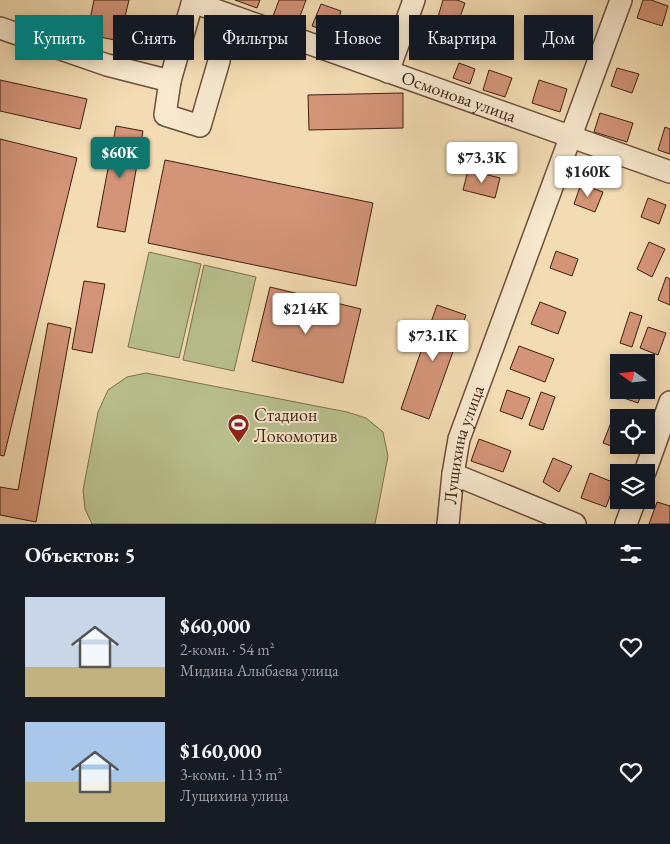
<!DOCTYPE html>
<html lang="ru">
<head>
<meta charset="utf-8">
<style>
  body { margin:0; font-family:"EB Garamond",serif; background:#242831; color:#f1f3f6; height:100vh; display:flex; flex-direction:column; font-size:19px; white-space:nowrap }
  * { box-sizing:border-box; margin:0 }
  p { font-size:16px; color:#9ea1a6 }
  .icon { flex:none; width:28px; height:28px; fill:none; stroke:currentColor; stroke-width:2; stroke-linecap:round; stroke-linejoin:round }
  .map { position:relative; height:524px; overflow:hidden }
  .drawer { display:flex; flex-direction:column; background:#171b24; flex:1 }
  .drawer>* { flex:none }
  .hud { position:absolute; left:15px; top:15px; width:640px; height:45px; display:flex; gap:10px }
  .needle { width:32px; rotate:285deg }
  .buttons { position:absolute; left:610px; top:354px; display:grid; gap:10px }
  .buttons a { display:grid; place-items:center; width:45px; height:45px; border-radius:0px; background:#171b24; box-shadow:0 2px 12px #0003; font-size:25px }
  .price { position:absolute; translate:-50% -42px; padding:0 11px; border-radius:5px; background:#fff; color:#222; font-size:16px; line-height:32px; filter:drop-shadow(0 1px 2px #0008) }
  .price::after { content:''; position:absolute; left:50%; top:30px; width:15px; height:11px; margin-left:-8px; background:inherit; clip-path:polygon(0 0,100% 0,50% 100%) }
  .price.current { background:#0f766e; color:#fff }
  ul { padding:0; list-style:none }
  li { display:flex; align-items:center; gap:15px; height:125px; padding:0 25px }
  li span { display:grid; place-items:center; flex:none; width:140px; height:100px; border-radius:0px; color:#555 }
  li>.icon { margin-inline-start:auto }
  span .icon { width:60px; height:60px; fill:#fffc; stroke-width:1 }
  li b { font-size:21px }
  h2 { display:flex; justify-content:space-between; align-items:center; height:60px; padding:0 25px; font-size:21px }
  .chip { padding:0 18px; border-radius:0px; background:#171b24; box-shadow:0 2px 12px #0003; font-size:18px; line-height:45px }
  .chip.current { background:#0f766e; color:#fff }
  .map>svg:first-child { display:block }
  .green { fill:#b9c08e; stroke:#7d6f50 }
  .building { fill:#d39478; stroke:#411e11 }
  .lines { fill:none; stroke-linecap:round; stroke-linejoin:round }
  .minor-casing { stroke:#6e4e3a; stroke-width:24 }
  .minor { stroke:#f7e8ce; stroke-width:21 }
  .labels { text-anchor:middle; stroke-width:4; stroke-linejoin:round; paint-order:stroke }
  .street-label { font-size:18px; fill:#411e11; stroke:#f7e8ce }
  .poi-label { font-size:18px; fill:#411e11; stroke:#f7e8ce; text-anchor:start }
</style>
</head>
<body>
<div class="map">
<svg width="670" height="524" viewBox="0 0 670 524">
  <rect width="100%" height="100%" fill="#f3dcb3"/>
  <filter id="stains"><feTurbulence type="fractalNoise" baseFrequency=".004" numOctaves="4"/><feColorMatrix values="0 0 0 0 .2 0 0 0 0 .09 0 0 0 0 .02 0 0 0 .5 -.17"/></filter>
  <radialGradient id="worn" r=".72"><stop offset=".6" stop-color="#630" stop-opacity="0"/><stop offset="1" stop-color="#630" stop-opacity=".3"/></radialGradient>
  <g class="green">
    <path d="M149 252 201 264 179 358 128 347Z"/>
    <path d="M204 265 256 277 234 371 183 360Z"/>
    <path d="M146 373 347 412 366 418 383 432 388 456 375 524H92L85 509 83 490 98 412 108 390 127 377Z"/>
  </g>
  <g class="building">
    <path d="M94 0H129L119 41 87 34Z"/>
    <path d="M235 0H260L257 8Z"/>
    <path d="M279 0H306L296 27 272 19Z"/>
    <path d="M443 0H457L465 3 458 23 438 17Z"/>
    <path d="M643 0H651L668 6 662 26 637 18Z"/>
    <path d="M321 4 341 11 334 34 312 26Z"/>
    <path d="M566 18 586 24 580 43 560 37Z"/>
    <path d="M361 20 381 27 374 49 353 42Z"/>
    <path d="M459 63 475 69 470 84 453 78Z"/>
    <path d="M617 68 639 74 632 93 611 86Z"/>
    <path d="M489 70 512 78 505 97 483 90Z"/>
    <path d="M0 80 87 99 80 129 0 111Z"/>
    <path d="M539 80 567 89 560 112 532 103Z"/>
    <path d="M403 93V128L309 130 308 95Z"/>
    <path d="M600 113 633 123 627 142 594 132Z"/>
    <path d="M116 126 143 131 125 232 97 227Z"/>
    <path d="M665 127 670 129V154L658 150Z"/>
    <path d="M0 139 77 158 4 456 0 455Z"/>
    <path d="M165 160 373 203 356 286 148 243Z"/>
    <path d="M468 170 500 178 495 198 463 190Z"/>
    <path d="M581 184 603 192 595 212 574 204Z"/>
    <path d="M648 198 666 205 659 224 641 217Z"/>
    <path d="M649 242 665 249 652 277 637 269Z"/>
    <path d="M556 251 578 259 572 276 550 268Z"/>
    <path d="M666 277 670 279V305L658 300Z"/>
    <path d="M84 281 105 284 92 353 72 349Z"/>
    <path d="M270 287 361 309 343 383 252 361Z"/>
    <path d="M540 302 566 312 558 334 531 324Z"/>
    <path d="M437 305 466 315 429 419 401 409Z"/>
    <path d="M630 312 642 316 632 347 620 343Z"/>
    <path d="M48 323 71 328 36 522 0 515V487L18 490Z"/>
    <path d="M648 327 666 333 658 355 640 348Z"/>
    <path d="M519 346 554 359 545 382 510 369Z"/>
    <path d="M507 390 530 398 522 419 500 411Z"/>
    <path d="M620 390H643L638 403 618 396Z"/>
    <path d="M541 392 555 397 543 430 529 425Z"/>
    <path d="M612 420 619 422V445H627L625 451 603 443Z"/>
    <path d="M479 439 511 451 503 472 471 461Z"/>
    <path d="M553 458 572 466 559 492 543 482Z"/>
    <path d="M590 473 615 483 606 507 581 498Z"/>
    <path d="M657 502 670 506V524H649Z"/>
  </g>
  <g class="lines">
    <defs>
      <g id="minor">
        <path d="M193 0 170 81 165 115 200 126 219 61"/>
        <path id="s1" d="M193 2 670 172"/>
        <path d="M0 28 107 65 170 81"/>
        <path d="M388 72 414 0"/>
        <path d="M645 472 670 402"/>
        <path d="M453 474 575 524"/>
        <path id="s2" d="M448 524 453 474 459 439 621 0"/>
        <path d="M626 524 635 500"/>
      </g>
    </defs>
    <use href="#minor" class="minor-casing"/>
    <use href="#minor" class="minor"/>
  </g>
  <defs>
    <symbol id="stadium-pin" viewBox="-11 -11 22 30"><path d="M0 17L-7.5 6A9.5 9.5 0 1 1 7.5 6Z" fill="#8f2418" stroke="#f7e8ce"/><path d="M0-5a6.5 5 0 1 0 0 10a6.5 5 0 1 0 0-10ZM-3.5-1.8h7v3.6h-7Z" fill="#fff"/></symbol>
  </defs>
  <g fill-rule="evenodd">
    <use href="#stadium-pin" x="226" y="412" width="25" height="34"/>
  </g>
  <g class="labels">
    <g class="street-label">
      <text dy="6" stroke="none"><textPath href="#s1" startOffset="282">Осмонова улица</textPath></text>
      <text dy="6" stroke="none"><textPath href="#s2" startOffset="81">Лущихина улица</textPath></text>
    </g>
    <g class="poi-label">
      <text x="254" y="421">Стадион<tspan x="254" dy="21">Локомотив</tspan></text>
    </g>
  </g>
  <rect width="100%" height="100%" filter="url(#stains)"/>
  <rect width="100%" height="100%" fill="url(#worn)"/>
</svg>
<div class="buttons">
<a><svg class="needle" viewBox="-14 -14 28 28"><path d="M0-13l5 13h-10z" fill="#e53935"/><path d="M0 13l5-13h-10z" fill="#9ea1a6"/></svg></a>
<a><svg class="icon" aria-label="locate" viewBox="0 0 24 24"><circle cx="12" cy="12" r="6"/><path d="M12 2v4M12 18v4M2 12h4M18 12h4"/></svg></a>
<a><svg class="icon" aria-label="layers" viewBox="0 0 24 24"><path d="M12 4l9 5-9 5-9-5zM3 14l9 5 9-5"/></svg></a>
</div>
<b class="price current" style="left:120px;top:179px">$60K</b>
<b class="price" style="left:482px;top:184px">$73.3K</b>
<b class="price" style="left:588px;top:198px">$160K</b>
<b class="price" style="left:306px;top:335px">$214K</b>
<b class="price" style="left:433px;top:362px">$73.1K</b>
<div class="hud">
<a class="chip current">Купить</a>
<a class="chip">Снять</a>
<a class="chip">Фильтры</a>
<a class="chip">Новое</a>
<a class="chip">Квартира</a>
<a class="chip">Дом</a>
</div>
</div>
<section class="drawer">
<h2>Объектов: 5<svg class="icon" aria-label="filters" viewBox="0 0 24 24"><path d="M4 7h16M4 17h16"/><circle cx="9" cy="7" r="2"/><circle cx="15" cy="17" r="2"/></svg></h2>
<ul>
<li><span style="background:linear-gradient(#c9d6e8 70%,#c2b280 0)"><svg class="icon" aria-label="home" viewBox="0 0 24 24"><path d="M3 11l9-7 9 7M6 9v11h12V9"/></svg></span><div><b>$60,000</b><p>2-комн. · 54 m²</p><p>Мидина Алыбаева улица</p></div><svg class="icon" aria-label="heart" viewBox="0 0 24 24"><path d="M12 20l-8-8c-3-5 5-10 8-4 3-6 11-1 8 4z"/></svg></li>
<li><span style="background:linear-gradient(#a9c7e8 60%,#c2b280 0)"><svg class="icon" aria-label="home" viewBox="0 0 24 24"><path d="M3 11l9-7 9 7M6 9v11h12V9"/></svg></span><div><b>$160,000</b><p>3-комн. · 113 m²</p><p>Лущихина улица</p></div><svg class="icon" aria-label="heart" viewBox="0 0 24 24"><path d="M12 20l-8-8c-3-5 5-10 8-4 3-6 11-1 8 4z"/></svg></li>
</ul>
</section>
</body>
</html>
